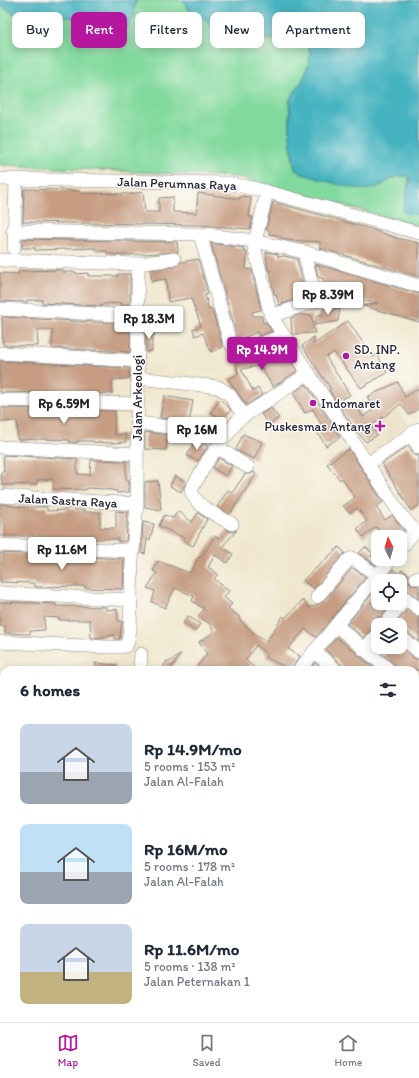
<!DOCTYPE html>
<html lang="en">
<head>
<meta charset="utf-8">
<style>
  body { margin:0; font-family:Itim,sans-serif; background:#f6f6f7; color:#1f2937; height:100vh; display:flex; flex-direction:column; font-size:15px; white-space:nowrap }
  * { box-sizing:border-box; margin:0 }
  p { font-size:13px; color:#747a83 }
  .icon { flex:none; width:22px; height:22px; fill:none; stroke:currentColor; stroke-width:2; stroke-linecap:round; stroke-linejoin:round }
  .map { position:relative; flex:1; overflow:hidden }
  .sheet { position:absolute; left:0px; top:666px; width:419px; height:356px; display:flex; flex-direction:column; background:#fff; border-radius:12px 12px 0 0; box-shadow:0 2px 10px #0003 }
  .sheet>* { flex:none }
  .banner { position:absolute; left:12px; top:12px; width:395px; height:36px; display:flex; gap:8px }
  .needle { width:26px; rotate:355deg }
  .tools { position:absolute; left:371px; top:530px; display:grid; gap:8px }
  .tools a { display:grid; place-items:center; width:36px; height:36px; border-radius:8px; background:#fff; box-shadow:0 2px 10px #0003; font-size:20px }
  .price { position:absolute; translate:-50% -34px; padding:0 9px; border-radius:4px; background:#fff; color:#222; font-size:13px; line-height:26px; filter:drop-shadow(0 1px 2px #0008) }
  .price::after { content:''; position:absolute; left:50%; top:24px; width:12px; height:9px; margin-left:-6px; background:inherit; clip-path:polygon(0 0,100% 0,50% 100%) }
  .price.on { background:#b5179e; color:#fff }
  ul { padding:0; list-style:none }
  li { display:flex; align-items:center; gap:12px; height:100px; padding:0 20px }
  li span { display:grid; place-items:center; flex:none; width:112px; height:80px; border-radius:8px; color:#555 }
  li>.icon { margin-inline-start:auto }
  span .icon { width:48px; height:48px; fill:#fffc; stroke-width:1 }
  li b { font-size:17px }
  h2 { display:flex; justify-content:space-between; align-items:center; height:48px; padding:0 20px; font-size:17px }
  .tag { padding:0 14px; border-radius:8px; background:#fff; box-shadow:0 2px 10px #0003; font-size:14px; line-height:36px }
  .tag.on { background:#b5179e; color:#fff }
  .tabs { display:flex; justify-content:space-around; align-items:center; height:56px; border-top:1px solid #e0e1e3; background:#fff; font-size:11px; color:#747a83 }
  .tabs a { display:grid; justify-items:center; gap:2px }
  .tabs .on { color:#b5179e }
  .map>svg:first-child { display:block }
  .built { fill:#e8daba }
  .green { fill:#82d99d; stroke:#527e6c }
  .water { fill:#45b3c0; stroke:#346a7e }
  .building { fill:#c69d82 }
  .lines { fill:none; stroke-linecap:round; stroke-linejoin:round }
  .minor-casing { stroke:#898484; stroke-width:14 }
  .minor { stroke:#fff; stroke-width:13 }
  .poi-dot { fill:#b5179e; stroke:#fdfcf7; stroke-width:1.5 }
  .labels { text-anchor:middle; stroke-width:3; stroke-linejoin:round; paint-order:stroke }
  .street-label { font-size:13px; fill:#22223b; stroke:#fdfcf7 }
  .poi-label { font-size:13px; fill:#22223b; stroke:#fdfcf7; text-anchor:start }
</style>
</head>
<body>
<div class="map">
<svg width="419" height="1022" viewBox="0 0 419 1022">
  <rect width="100%" height="100%" fill="#fdfcf7"/>
  <filter id="ink" filterUnits="userSpaceOnUse"><feTurbulence type="fractalNoise" baseFrequency=".025" numOctaves="2"/><feDisplacementMap in="SourceGraphic" scale="8" xChannelSelector="R" yChannelSelector="G"/><feConvolveMatrix kernelMatrix="1 2 1 2 8 2 1 2 1" color-interpolation-filters="sRGB"/></filter>
  <filter id="wash" filterUnits="userSpaceOnUse"><feTurbulence type="fractalNoise" baseFrequency=".012" numOctaves="4" result="noise"/><feDisplacementMap in="SourceGraphic" scale="16" xChannelSelector="R" yChannelSelector="G"/><feGaussianBlur stdDeviation="0.9" result="paint"/><feColorMatrix in="noise" values="0 0 0 0 0 0 0 0 0 0 0 0 0 0 0 0 0 1.4 0 .05"/><feComposite in="paint" operator="in"/></filter>
  <g filter="url(#wash)">
    <rect width="100%" height="100%" fill="#f0e7ce"/>
    <path class="built" d="M387 398 414 430 372 458 348 423 361 413 363 415Z"/>
    <g class="green">
      <path d="M137 0H183L189 11 193 14 202 16 213 27 246 38 262 40H298C321 48 306 75 297 89 295 92 291 96 290 99 288 104 290 112 290 117 290 135 290 152 295 169L379 187C389 181 397 173 409 177L404 212 419 215V226L237 177 0 165V5L13 13 46 21 70 17 88 23 134 16 135 3Z"/>
      <rect x="0" y="832" width="4" height="137"/>
    </g>
    <g class="water">
      <path d="M0 0H137L135 3 134 16 129 26 122 31 114 32 70 17 46 21 36 19 13 13 0 5Z"/>
      <path d="M183 0H419V215L404 212 403 209 410 180 409 177C394 171 384 188 369 189 356 191 317 178 302 174L295 169 290 139V99L305 76 311 53 308 45C292 33 265 42 246 38 236 36 223 33 214 27 206 22 204 16 193 15Z"/>
    </g>
    <g id="blocks">
      <g class="building">
        <path d="M24 189 65 190 80 191V193L129 194 143 192 145 212H159V198L173 197V212L196 213 198 193 240 199V196L251 197 249 217H253L250 229 198 225 23 222Z"/>
        <path d="M273 202 371 229 396 238 419 243V277L320 248V242L286 240 277 235 269 234V230H266Z"/>
        <path d="M22 239 177 242 178 252 124 255 107 254V251H96V248L35 250V248H22Z"/>
        <path d="M211 243 244 248V252H247L246 269 252 270 261 310 252 312 253 316H262L263 323 266 322 272 331 259 336 257 332 238 340Z"/>
        <path d="M266 252 278 254V257L284 256 297 259 306 296 279 305 276 294H274L270 270H268L267 263Z"/>
        <path d="M198 259 208 294 205 295 209 310 212 309 223 347 211 352 203 333 195 336 193 329 201 326 191 298 168 302 166 279 152 281 150 270 175 267 181 262Z"/>
        <path d="M315 264 419 294V322L363 306 378 303 322 294 324 279 318 277Z"/>
        <path d="M63 270V272H76V274L88 273V276H118V274H130V304L121 305V303L104 304 101 306 42 303V300H27V302L0 301V273L19 274V271Z"/>
        <path d="M340 308 338 321 315 325 317 315H323V309Z"/>
        <path d="M299 315H311L315 333 292 334 291 318Z"/>
        <path d="M2 317 130 324V352L52 348 53 330H37L38 346 3 345Z"/>
        <path d="M348 321 373 357 377 354 387 373 361 388 334 352 326 357 350 395 342 399 346 407 355 403 363 417 375 408 367 397 398 382 405 397 419 388V408L409 415 401 404 371 426 377 435 366 442 354 428 329 390 331 389 302 346 314 337V344Z"/>
        <path d="M146 329H154V336H152V351L146 352Z"/>
        <path d="M281 346 297 371 273 387 260 366 241 369 253 391 258 388 262 395 246 405 228 379 238 374 236 356 260 352 261 355Z"/>
        <path d="M0 361 129 368V379L112 380V394L0 392Z"/>
        <path d="M306 384 340 437 326 446 315 429 321 424 313 409 305 413 293 393Z"/>
        <path d="M164 396 193 401 189 422 160 418Z"/>
        <path d="M220 399 231 410 218 423 223 426 219 431 206 425 216 415 211 413Z"/>
        <path d="M1 408 115 411 114 435 126 434V442L111 443 93 442V441H77V443L69 442V440L42 439 18 440 17 421 1 422Z"/>
        <path d="M271 408 279 418 269 425 261 414Z"/>
        <path d="M145 432 168 435 166 450 145 449Z"/>
        <path d="M243 434 262 442 254 459 236 450Z"/>
        <path d="M195 440 208 446 198 461 187 456Z"/>
        <path d="M408 446 415 455 419 456V506L411 510 382 464Z"/>
        <path d="M349 449 383 502 376 507 385 520 392 515 404 531 400 537H382L376 527 363 537 357 529 367 521 357 508 350 513 343 506 355 498 342 478 340 480 327 464Z"/>
        <path d="M3 455 77 459V474L90 475 91 460 126 461V480H129V492L117 493V491L104 489 86 488V490L53 489V479L37 480V484L2 485 1 472H4Z"/>
        <path d="M219 458 232 466 226 476 213 468Z"/>
        <path d="M254 472 256 474 230 514 217 507 228 490 232 493 245 474H251Z"/>
        <path d="M175 476 186 482 181 492 170 486Z"/>
        <path d="M158 481 161 510 145 507V482Z"/>
        <path d="M0 504 21 507H47V511L66 510V508H74V510H85V512H100V528H116V511L128 512 126 541 118 542V539H64L35 538V536H0Z"/>
        <path d="M178 511 192 522 198 513 207 519 193 546 183 540 184 538 159 526 164 515 173 518Z"/>
        <path d="M143 522 154 524 150 540 147 539 145 554 141 553Z"/>
        <path d="M227 530 232 532 237 530 222 547 233 554 227 563 215 555 208 567 218 574 214 579 229 591 224 597 232 604 228 608 241 618 239 619 251 631 263 640 267 641 283 616 285 618 303 600 309 608 323 602 352 568 366 577 316 637 305 629 288 649 300 656 291 670 265 657 267 654 256 645 246 660 257 670H194L207 654 199 642 214 632 210 624 198 616 204 609 192 601 194 596 175 588 165 608 152 602 155 591 147 588 157 573 153 571 158 561 190 573 199 557 201 558 215 536 220 539Z"/>
        <path d="M339 547 345 553 314 589 303 580Z"/>
        <path d="M365 547 374 554 371 556 378 562 376 565 359 553Z"/>
        <path d="M0 553 124 559 123 589 85 588V586L35 587V583L0 582Z"/>
        <path d="M393 569 399 574 402 570 409 575V582L412 585 419 586V599L405 588 400 586V581H393L389 574Z"/>
        <path d="M378 587V595L371 603H386L390 606 380 618 378 616 377 625 372 628 364 638 347 624Z"/>
        <path d="M0 602 56 604V606L106 607V610L117 609 118 621H122L120 639H115V635L100 637V638H91L90 620H59V618L44 617 45 630 30 631V634H20L5 633V626H0Z"/>
        <path d="M407 610 419 617V642L405 630 400 628V625H395Z"/>
        <path d="M188 616 200 624 195 631 183 623Z"/>
        <path d="M337 637 359 656 377 670H344L341 664 326 650Z"/>
        <path d="M378 646V647L400 646 414 658 419 660V670H398L394 664 376 648Z"/>
        <path d="M181 654 170 670H161L167 661 169 662Z"/>
        <path d="M95 663 116 665V670H97Z"/>
        <path d="M315 663 321 667 318 670H309Z"/>
      </g>
    </g>
  </g>
  <g filter="url(#ink)">
    <use href="#blocks" fill-opacity="0" stroke="#898484" stroke-width="1"/>
    <g class="lines">
      <defs>
        <g id="minor">
          <path d="M0 179 226 183 257 189 419 233"/>
          <path d="M267 192 254 246 271 316 401 515 415 531H419"/>
          <path d="M13 231 200 234 254 241 304 252 419 286"/>
          <path d="M200 234 229 340C231 343 231 346 235 348 244 351 273 339 283 336"/>
          <path d="M14 248 16 180"/>
          <path d="M0 260 138 264 137 504 132 560 130 630 127 645 122 647H107L0 642"/>
          <path d="M138 264 174 259"/>
          <path d="M0 309 137 316"/>
          <path d="M271 316 316 301 304 252"/>
          <path d="M0 353 138 361"/>
          <path d="M138 378 218 387 229 394 244 416"/>
          <path d="M0 400 137 404"/>
          <path d="M138 423 185 429"/>
          <path d="M411 434 419 448"/>
          <path d="M0 447 137 454"/>
          <path d="M217 447 248 467"/>
          <path d="M369 464 376 458 419 429"/>
          <path d="M0 496 137 504"/>
          <path d="M232 524C217 515 195 507 191 490L208 460 238 420 309 373"/>
          <path d="M0 545 133 551"/>
          <path d="M400 549 415 531"/>
          <path d="M416 578H419"/>
          <path d="M0 593 131 600"/>
          <path d="M400 594 419 609"/>
          <path d="M317 597 348 560 352 558 385 581"/>
          <path d="M336 625 389 670"/>
          <path d="M385 625 406 598"/>
          <path d="M400 636 419 652"/>
          <path d="M364 650 378 633"/>
          <path d="M314 651 336 670"/>
          <path d="M140 670 141 654"/>
          <path d="M299 670 391 559"/>
          <path d="M0 688H4"/>
          <path d="M415 688 419 683"/>
          <path d="M0 733H4"/>
          <path d="M415 743 419 738"/>
          <path d="M0 780H4"/>
          <path d="M415 780 419 784"/>
          <path d="M415 823 419 826"/>
          <path d="M0 827H4"/>
          <path d="M0 975H4"/>
          <path d="M415 997 419 986"/>
          <path d="M372 1018 380 1022"/>
          <path d="M65 1022 106 1021"/>
          <path d="M168 1022 169 1018"/>
          <path d="M335 1022 336 1018"/>
          <path d="M406 1022 408 1018"/>
        </g>
      </defs>
      <use href="#minor" class="minor-casing"/>
      <use href="#minor" class="minor"/>
    </g>
  </g>
  <g class="poi-dot">
    <circle cx="346" cy="356" r="4"/>
    <circle cx="313" cy="403" r="4"/>
    <path d="M378 420h4v4h4v4h-4v4h-4v-4h-4v-4h4z"/>
  </g>
  <g class="labels">
    <g class="street-label">
      <text transform="translate(177 183) rotate(2)" y="5">Jalan Perumnas Raya</text>
      <text transform="translate(137 398) rotate(-90)" y="5">Jalan Arkeologi</text>
      <text transform="translate(68 500) rotate(3)" y="5">Jalan Sastra Raya</text>
    </g>
    <g class="poi-label">
      <text x="354" y="354">SD. INP.<tspan x="354" dy="15">Antang</tspan></text>
      <text x="321" y="408">Indomaret</text>
      <text x="371" y="431" text-anchor="end">Puskesmas Antang</text>
    </g>
  </g>
</svg>
<div class="tools">
<a><svg class="needle" viewBox="-14 -14 28 28"><path d="M0-13l5 13h-10z" fill="#e53935"/><path d="M0 13l5-13h-10z" fill="#747a83"/></svg></a>
<a><svg class="icon" aria-label="locate" viewBox="0 0 24 24"><circle cx="12" cy="12" r="6"/><path d="M12 2v4M12 18v4M2 12h4M18 12h4"/></svg></a>
<a><svg class="icon" aria-label="layers" viewBox="0 0 24 24"><path d="M12 4l9 5-9 5-9-5zM3 14l9 5 9-5"/></svg></a>
</div>
<b class="price" style="left:328px;top:316px">Rp 8.39M</b>
<b class="price" style="left:149px;top:340px">Rp 18.3M</b>
<b class="price on" style="left:262px;top:371px">Rp 14.9M</b>
<b class="price" style="left:64px;top:425px">Rp 6.59M</b>
<b class="price" style="left:197px;top:451px">Rp 16M</b>
<b class="price" style="left:62px;top:571px">Rp 11.6M</b>
<div class="banner">
<a class="tag">Buy</a>
<a class="tag on">Rent</a>
<a class="tag">Filters</a>
<a class="tag">New</a>
<a class="tag">Apartment</a>
</div>
<section class="sheet">
<h2>6 homes<svg class="icon" aria-label="filters" viewBox="0 0 24 24"><path d="M4 7h16M4 17h16"/><circle cx="9" cy="7" r="2"/><circle cx="15" cy="17" r="2"/></svg></h2>
<ul>
<li><span style="background:linear-gradient(#c9d6e8 60%,#9aa5b1 0)"><svg class="icon" aria-label="home" viewBox="0 0 24 24"><path d="M3 11l9-7 9 7M6 9v11h12V9"/></svg></span><div><b>Rp 14.9M/mo</b><p>5 rooms · 153 m²</p><p>Jalan Al-Falah</p></div></li>
<li><span style="background:linear-gradient(#bfe0f5 60%,#9aa5b1 0)"><svg class="icon" aria-label="home" viewBox="0 0 24 24"><path d="M3 11l9-7 9 7M6 9v11h12V9"/></svg></span><div><b>Rp 16M/mo</b><p>5 rooms · 178 m²</p><p>Jalan Al-Falah</p></div></li>
<li><span style="background:linear-gradient(#c9d6e8 60%,#c2b280 0)"><svg class="icon" aria-label="home" viewBox="0 0 24 24"><path d="M3 11l9-7 9 7M6 9v11h12V9"/></svg></span><div><b>Rp 11.6M/mo</b><p>5 rooms · 138 m²</p><p>Jalan Peternakan 1</p></div></li>
</ul>
</section>
</div>
<nav class="tabs">
<a class="on"><svg class="icon" aria-label="map" viewBox="0 0 24 24"><path d="M3 6l6-2 6 2 6-2v14l-6 2-6-2-6 2zM9 4v14M15 6v14"/></svg>Map</a>
<a><svg class="icon" aria-label="saved" viewBox="0 0 24 24"><path d="M7 4h10v16l-5-4-5 4z"/></svg>Saved</a>
<a><svg class="icon" aria-label="home" viewBox="0 0 24 24"><path d="M3 11l9-7 9 7M6 9v11h12V9"/></svg>Home</a>
</nav>
</body>
</html>
